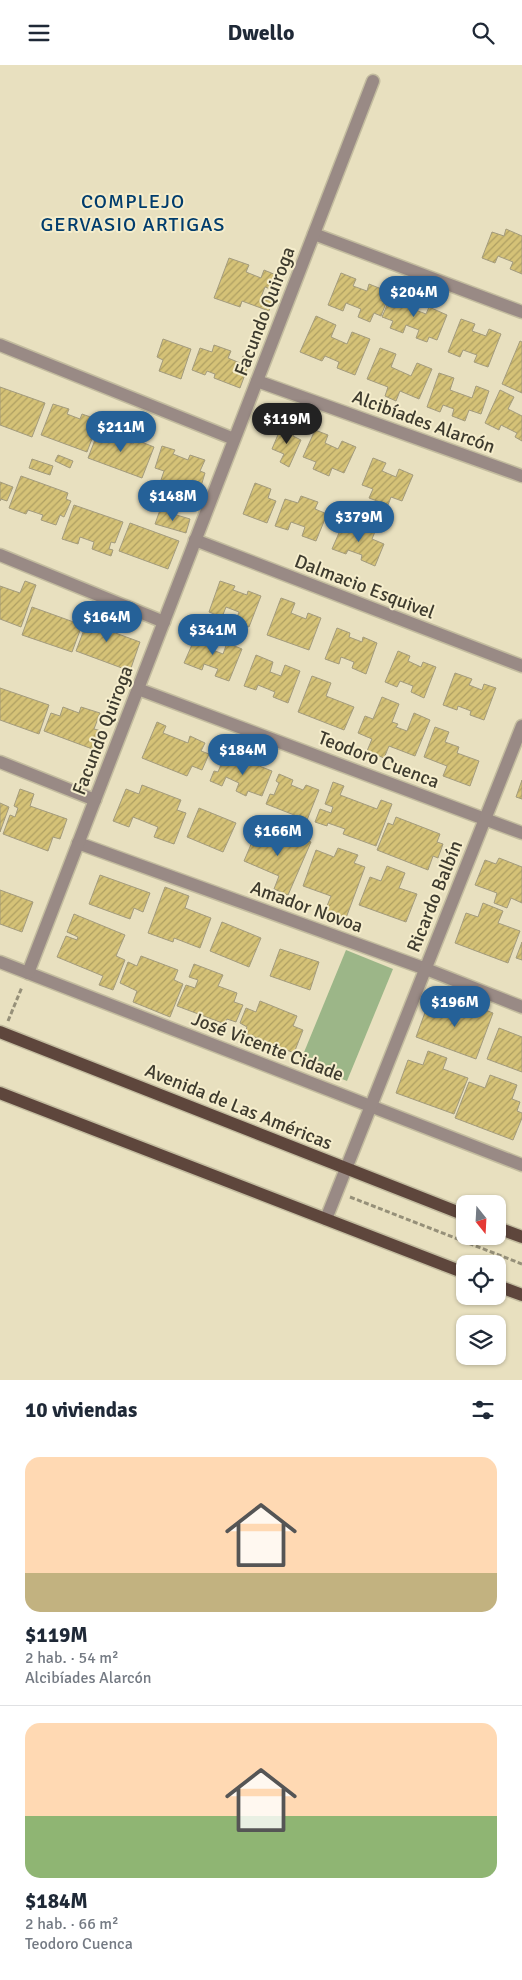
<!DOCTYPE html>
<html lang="es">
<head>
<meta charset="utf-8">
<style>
  body { margin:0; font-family:Signika,sans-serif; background:#f2f2f3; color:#1f2937; height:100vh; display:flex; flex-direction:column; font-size:19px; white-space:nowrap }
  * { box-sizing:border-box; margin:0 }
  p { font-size:16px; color:#747a83 }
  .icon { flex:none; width:28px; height:28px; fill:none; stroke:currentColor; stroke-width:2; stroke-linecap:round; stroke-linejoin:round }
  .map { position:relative; height:1315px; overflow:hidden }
  .side { display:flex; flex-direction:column; background:#fff; flex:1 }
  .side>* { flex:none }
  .needle { width:32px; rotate:162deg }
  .tools { position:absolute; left:456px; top:1130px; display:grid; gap:10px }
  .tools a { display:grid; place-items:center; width:50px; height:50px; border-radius:10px; background:#fff; box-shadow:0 1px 4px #0004; font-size:25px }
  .price { position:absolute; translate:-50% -42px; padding:0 11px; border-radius:18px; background:#256198; color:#fff; font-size:16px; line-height:32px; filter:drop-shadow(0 1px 2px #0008) }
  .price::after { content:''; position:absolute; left:50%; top:30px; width:15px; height:11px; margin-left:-8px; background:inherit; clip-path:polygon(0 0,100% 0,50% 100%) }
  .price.active { background:#222; color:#fff }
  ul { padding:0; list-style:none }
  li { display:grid; align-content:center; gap:10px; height:265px; padding:0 25px }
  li+li { border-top:1px solid #e0e1e3 }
  li span { display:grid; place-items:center; height:155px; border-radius:15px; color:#555 }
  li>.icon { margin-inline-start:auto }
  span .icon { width:90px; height:90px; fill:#fffc; stroke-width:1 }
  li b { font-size:21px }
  h2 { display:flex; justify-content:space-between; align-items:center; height:60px; padding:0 25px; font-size:21px }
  header { display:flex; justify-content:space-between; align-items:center; height:65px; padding:0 25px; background:#fff; font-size:22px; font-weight:700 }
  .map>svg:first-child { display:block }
  .park { fill:#9cb688 }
  .building { fill:url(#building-hatch); stroke:#a39b7d }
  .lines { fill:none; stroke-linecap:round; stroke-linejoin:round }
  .minor-casing { stroke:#c3bc9f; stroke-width:15 }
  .major-casing { stroke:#c3bc9f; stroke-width:15 }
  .path { stroke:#969079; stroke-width:3; stroke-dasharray:5 2.5; stroke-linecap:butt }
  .minor { stroke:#998a85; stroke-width:12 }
  .major { stroke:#5e463c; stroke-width:12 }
  .labels { text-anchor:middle; stroke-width:4; stroke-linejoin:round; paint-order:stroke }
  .street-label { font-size:19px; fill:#3e3b2e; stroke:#f5edcc }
  .neighbourhood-label { font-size:20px; letter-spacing:1px; fill:#003c6c; stroke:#f5edcc }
</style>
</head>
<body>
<header><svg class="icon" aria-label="menu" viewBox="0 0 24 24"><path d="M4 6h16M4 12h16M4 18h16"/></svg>Dwello<svg class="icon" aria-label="search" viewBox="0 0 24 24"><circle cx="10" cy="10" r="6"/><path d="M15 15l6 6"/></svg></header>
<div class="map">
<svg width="522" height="1315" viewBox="0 0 522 1315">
  <defs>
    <pattern id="building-hatch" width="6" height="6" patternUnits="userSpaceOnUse" patternTransform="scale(1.25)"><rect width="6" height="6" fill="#d5c277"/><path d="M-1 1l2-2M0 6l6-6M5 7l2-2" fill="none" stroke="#ae9f62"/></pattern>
  </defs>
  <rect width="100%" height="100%" fill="#e8e0bf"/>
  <path class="park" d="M346 885 393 904 347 1016 300 997Z"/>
  <g class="building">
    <path d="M506 164 522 171V209L510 204 513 197 498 191 495 198 482 193 492 167 504 171Z"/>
    <path d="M229 193 249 200 246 207 261 213 264 205 281 212 276 226 265 222 261 232 272 236 269 246 242 236 240 242 214 233Z"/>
    <path d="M341 208 356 214 353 221 367 226 369 219 384 225 380 235 386 238 381 251 374 248 370 257 358 252 361 244 346 238 343 246 328 240Z"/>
    <path d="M392 228 415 237 413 244 426 249 429 242 447 250 437 275 429 272 427 277 416 273 419 265 406 260 403 268 390 263 393 256 382 252Z"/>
    <path d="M316 251 336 260 331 272 347 279 352 267 370 274 355 310 337 303 339 297 325 291 322 296 300 287Z"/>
    <path d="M461 254 475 259 472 266 486 271 489 264 501 269 488 302 474 297 477 290 463 285 460 292 448 287Z"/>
    <path d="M163 274 191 284 181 314 159 306 163 295 157 292Z"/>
    <path d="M520 276 522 277V328L502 319Z"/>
    <path d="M214 280 231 286 228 293 240 298 243 291 251 293 240 323 214 313 215 309 207 306 205 310 192 305 200 283 212 287Z"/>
    <path d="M380 283 396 289 391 302 411 311 417 298 432 304 419 334 400 326 396 336 385 331 388 322 367 314Z"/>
    <path d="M439 308 454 313 450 325 472 333 476 321 489 326 481 349 469 345 465 356 452 351 454 344 443 340 440 347 427 342Z"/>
    <path d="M0 322 45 338 32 372 0 360Z"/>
    <path d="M500 325 514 332 508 344 522 351V376L515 372 517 368 501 360 499 365 485 358Z"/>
    <path d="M53 339 69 344 67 349 80 354 82 349 99 355 87 387 41 370Z"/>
    <path d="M282 360 296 366 293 371 301 375 289 402 280 397 284 389 272 384Z"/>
    <path d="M100 362 119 368 117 373 133 379 134 374 154 382 142 413 88 393Z"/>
    <path d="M315 365 328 370 325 378 338 384 342 376 356 382 344 408 332 403 329 411 313 404 316 397 303 392Z"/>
    <path d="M162 381 175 385 173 389 188 395 190 390 205 395 200 406 205 408 198 431 188 427 189 423 179 420 178 424 160 418 164 406 155 403Z"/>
    <path d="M58 390 73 396 70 403 55 396Z"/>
    <path d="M373 393 386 398 382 406 396 412 399 404 413 410 402 436 391 432 388 440 369 433 373 424 362 420Z"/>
    <path d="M32 394 53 401 50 410 29 403Z"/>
    <path d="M21 411 68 428 66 434 71 436 64 452 60 450 56 460 41 455 43 450 28 445 26 449 9 443Z"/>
    <path d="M0 417 13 422 7 436 1 434 0 436Z"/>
    <path d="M255 418 271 424 268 433 276 436 267 458 243 449Z"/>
    <path d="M301 431 318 437 315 444 327 449 316 476 302 471 305 462 291 457 288 465 275 461 285 434 298 438Z"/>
    <path d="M74 440 123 457 115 478 111 477 109 484 113 485 111 491 92 484 94 477 80 472 78 479 62 474Z"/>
    <path d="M160 445 190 454 186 468 155 459Z"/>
    <path d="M357 457 376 464 372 474 384 479 375 501 361 495 362 490 348 485 346 489 332 484 342 461 353 466Z"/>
    <path d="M130 458 179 476 168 504 119 486Z"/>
    <path d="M25 516 36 520 21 562 0 554V521L20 528Z"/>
    <path d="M220 516 235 521 233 525 247 530 248 526 261 531 249 562 235 557 239 547 226 542 222 552 209 547Z"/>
    <path d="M281 533 295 538 291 548 306 554 308 548 321 553 309 585 267 570Z"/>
    <path d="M32 542 82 560 72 587 22 570Z"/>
    <path d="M91 546 114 554 110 566 140 577 130 606 76 586Z"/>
    <path d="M337 563 350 568 349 572 362 577 363 572 377 578 366 609 352 603 354 597 341 592 339 599 325 594Z"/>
    <path d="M198 566 214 573 210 584 223 589 227 578 242 584 229 616 215 611 218 604 204 599 202 605 184 598Z"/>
    <path d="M398 586 410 591 408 596 421 602 423 597 436 602 424 633 411 627 413 621 400 616 397 622 385 617Z"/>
    <path d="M256 590 273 597 270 607 281 611 285 600 300 606 288 638 273 632 275 627 258 620 256 625 244 621Z"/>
    <path d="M455 608 472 614 469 620 482 625 484 619 496 623 484 655 470 650 471 646 458 641 457 645 443 640Z"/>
    <path d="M312 611 331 618 326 631 354 642 344 665 298 647Z"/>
    <path d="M0 623 49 640 39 669 0 655Z"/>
    <path d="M382 632 399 639 392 657 398 659 396 662 407 666 414 648 430 655 415 691 389 681 384 693 367 686 372 674 358 668 365 651 373 654Z"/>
    <path d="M63 642 79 648 81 642 100 648 94 664 102 666 95 685 44 666 51 648 60 651Z"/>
    <path d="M157 657 166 661 163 668 188 678 190 671 205 678 201 686 209 689 202 705 192 701 187 711 142 693Z"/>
    <path d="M435 662 449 667 445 677 459 682 457 688 479 696 470 721 443 711 447 701 424 692Z"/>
    <path d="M226 688 234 691 233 696 247 701 249 697 272 706 262 731 248 726 246 731 236 726 239 718 226 712 222 721 210 716 214 706 218 707Z"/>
    <path d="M279 709 293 715 291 720 303 725 306 720 319 725 307 755 266 739 270 729 274 730 279 718 276 716Z"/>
    <path d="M522 715V734L516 732Z"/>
    <path d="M333 717 344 721 340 730 377 744 381 735 392 739 376 781 343 769 345 764 328 758 327 761 315 757 320 744 331 748 333 742 325 739Z"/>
    <path d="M142 720 181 735 177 745 186 748 174 779 154 772 158 762 133 752 129 762 113 756 126 724 139 729Z"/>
    <path d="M20 724 34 729 30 741 67 754 60 774 53 772 48 786 3 769 10 750 15 752 18 743 14 741Z"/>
    <path d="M0 738 9 742 0 767Z"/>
    <path d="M199 743 236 758 223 787 187 772Z"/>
    <path d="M396 752 440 769 437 777 443 779 438 793 433 791 428 805 377 785 388 758 393 760Z"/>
    <path d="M258 763 293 778 296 771 311 777 288 830 274 824 279 811 244 796Z"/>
    <path d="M338 783 358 790 354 798 365 802 346 853 325 846 331 831 303 821 316 785 334 792Z"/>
    <path d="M499 793 522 802V838L511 833 507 843 494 838 497 828 475 820 485 795 496 799Z"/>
    <path d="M387 801 405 808 399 823 417 829 406 857 359 840 370 812 381 816Z"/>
    <path d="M100 810 150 828 143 847 134 843 130 854 89 839Z"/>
    <path d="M165 822 189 831 185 843 211 853 200 883 174 873 173 877 148 868Z"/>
    <path d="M0 825 33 837 22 867 0 859Z"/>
    <path d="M483 838 503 846 498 858 520 866 508 898 455 878 466 848 478 852Z"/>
    <path d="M74 849 125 870 116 891 125 895 113 925 99 920 103 911 57 892 66 871 77 875 78 872 67 867Z"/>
    <path d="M222 857 261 873 249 902 210 886Z"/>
    <path d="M522 877V895L516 893Z"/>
    <path d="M280 884 319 897 310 925 270 911Z"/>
    <path d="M141 891 178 905 174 915 183 919 170 952 133 937 137 926 120 918 128 897 137 901Z"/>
    <path d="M194 899 223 910 218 921 237 928 234 937 243 940 236 957 227 954 225 959 177 941 186 920 195 923 198 915 189 912Z"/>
    <path d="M430 934 472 950 475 941 493 948 476 994 416 972Z"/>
    <path d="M260 936 297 951 293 961 303 965 294 988 245 968 247 962 240 958 246 943 256 947Z"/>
    <path d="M499 963 522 972V1007L487 994Z"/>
    <path d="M428 986 447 993 443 1004 468 1013 454 1049 396 1028 408 995 423 1000Z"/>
    <path d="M490 1010 517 1020 512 1034 520 1037 517 1046 522 1048V1053L513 1075 455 1053 469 1017 485 1023Z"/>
  </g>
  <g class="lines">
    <defs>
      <g id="minor">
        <path d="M314 169 522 247"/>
        <path d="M0 280 234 374"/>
        <path d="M257 316 522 411"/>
        <path d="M195 475 522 601"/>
        <path d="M0 490 164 557"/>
        <path d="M138 624 522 768"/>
        <path d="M0 697 95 735"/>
        <path d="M78 778 426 904 522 942"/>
        <path d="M0 897 522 1100"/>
        <path d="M28 908 373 16"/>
        <path d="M326 1154 522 661"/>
      </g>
      <g id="major">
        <path d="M0 967 465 1150"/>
        <path d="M0 1028 465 1208"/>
        <path d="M498 1163 522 1172"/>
        <path d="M498 1221 522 1230"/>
      </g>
    </defs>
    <use href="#minor" class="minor-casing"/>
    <use href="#major" class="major-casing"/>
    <g class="path">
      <path d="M8 956 22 922"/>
      <path d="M350 1132 522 1199"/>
    </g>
    <use href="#minor" class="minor"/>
    <use href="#major" class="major"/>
  </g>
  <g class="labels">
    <g class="street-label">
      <text transform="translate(264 246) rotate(-69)" y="7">Facundo Quiroga</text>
      <text transform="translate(424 356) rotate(20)" y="7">Alcibíades Alarcón</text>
      <text transform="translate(365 521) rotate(21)" y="7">Dalmacio Esquivel</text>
      <text transform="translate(102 665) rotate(-69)" y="7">Facundo Quiroga</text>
      <text transform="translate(379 694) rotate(21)" y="7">Teodoro Cuenca</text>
      <text transform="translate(434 831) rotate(-68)" y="7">Ricardo Balbín</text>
      <text transform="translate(307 841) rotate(20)" y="7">Amador Novoa</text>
      <text transform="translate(268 981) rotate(21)" y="7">José Vicente Cidade</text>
      <text transform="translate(239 1041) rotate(22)" y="7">Avenida de Las Américas</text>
    </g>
    <g class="neighbourhood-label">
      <text x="133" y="143">COMPLEJO<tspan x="133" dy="23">GERVASIO ARTIGAS</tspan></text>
    </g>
  </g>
</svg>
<div class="tools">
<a><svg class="needle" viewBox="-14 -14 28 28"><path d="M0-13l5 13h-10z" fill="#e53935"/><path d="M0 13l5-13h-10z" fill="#747a83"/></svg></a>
<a><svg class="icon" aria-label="locate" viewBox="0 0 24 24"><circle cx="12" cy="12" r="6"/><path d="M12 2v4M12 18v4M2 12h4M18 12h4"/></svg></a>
<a><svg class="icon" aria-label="layers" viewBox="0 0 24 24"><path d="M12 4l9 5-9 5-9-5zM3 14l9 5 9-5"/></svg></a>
</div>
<b class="price" style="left:414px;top:253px">$204M</b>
<b class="price active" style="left:287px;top:380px">$119M</b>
<b class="price" style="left:121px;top:388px">$211M</b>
<b class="price" style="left:173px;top:457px">$148M</b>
<b class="price" style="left:359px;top:478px">$379M</b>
<b class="price" style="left:107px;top:578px">$164M</b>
<b class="price" style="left:213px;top:591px">$341M</b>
<b class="price" style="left:243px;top:711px">$184M</b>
<b class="price" style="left:278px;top:792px">$166M</b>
<b class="price" style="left:455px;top:963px">$196M</b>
</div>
<section class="side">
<h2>10 viviendas<svg class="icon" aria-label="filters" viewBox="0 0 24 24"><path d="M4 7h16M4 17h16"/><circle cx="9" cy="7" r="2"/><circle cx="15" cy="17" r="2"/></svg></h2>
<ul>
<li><span style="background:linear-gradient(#ffd9b3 75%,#c2b280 0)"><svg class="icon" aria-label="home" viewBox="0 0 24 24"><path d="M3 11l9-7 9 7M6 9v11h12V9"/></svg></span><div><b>$119M</b><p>2 hab. · 54 m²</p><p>Alcibíades Alarcón</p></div></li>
<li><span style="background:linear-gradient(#ffd9b3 60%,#8fb573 0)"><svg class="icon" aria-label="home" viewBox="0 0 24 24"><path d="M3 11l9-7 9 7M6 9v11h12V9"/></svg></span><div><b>$184M</b><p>2 hab. · 66 m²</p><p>Teodoro Cuenca</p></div></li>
</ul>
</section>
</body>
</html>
